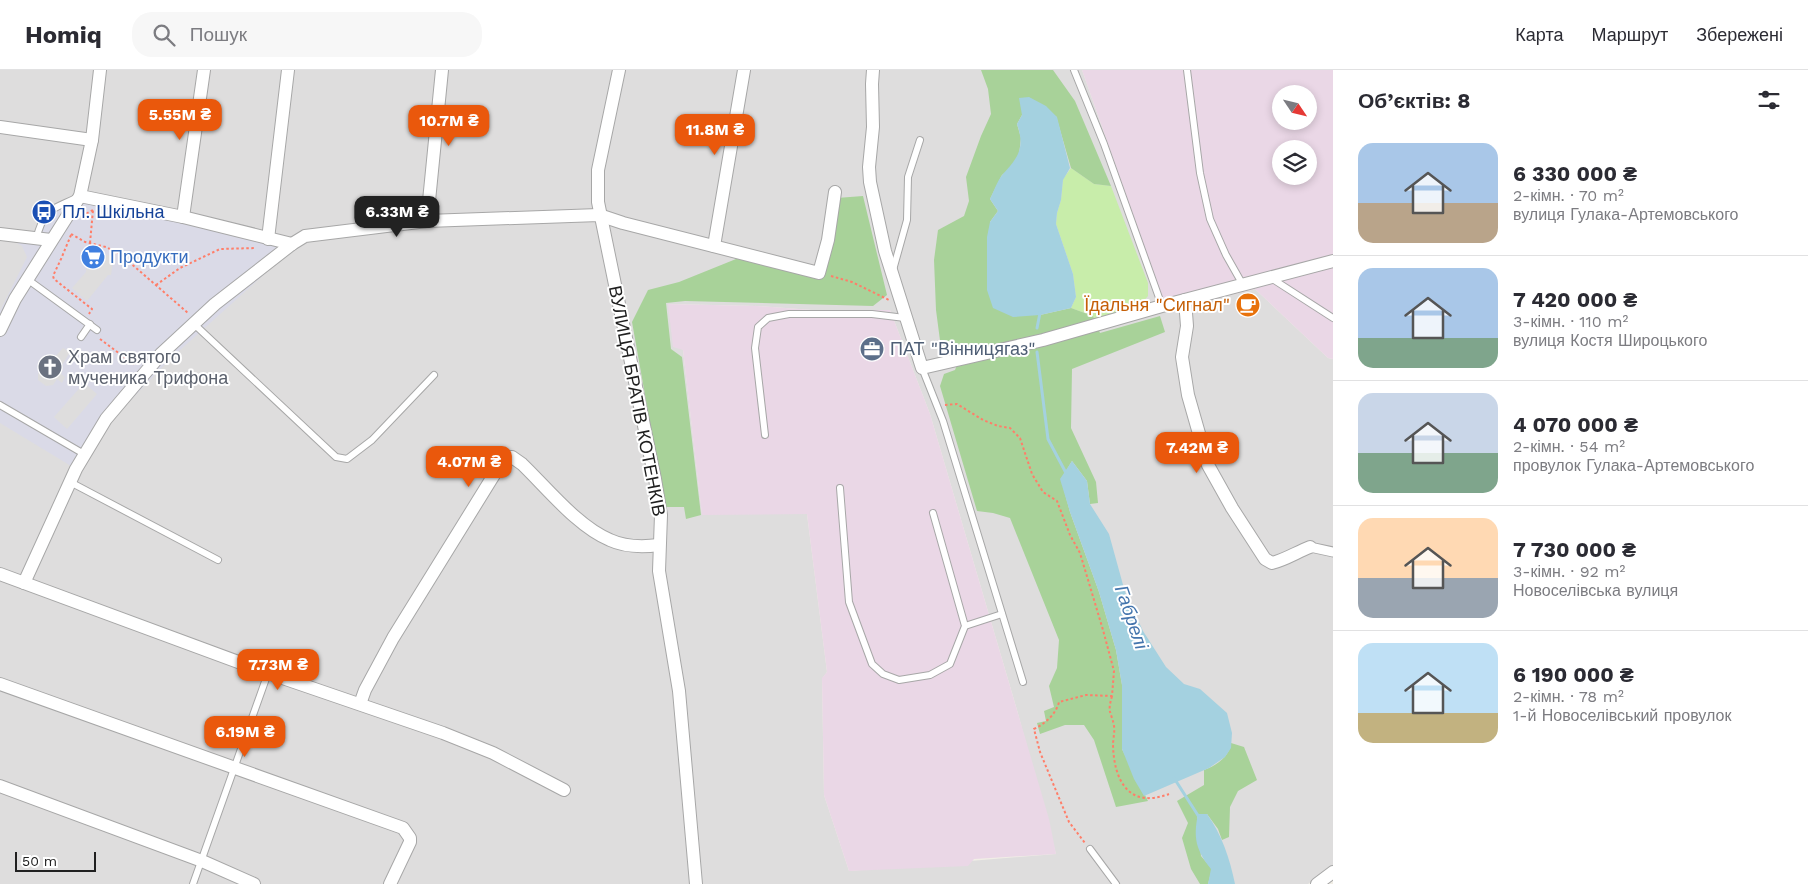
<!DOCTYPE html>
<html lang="uk">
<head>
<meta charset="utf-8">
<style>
  body { margin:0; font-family:"Work Sans",sans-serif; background:#f7f7f7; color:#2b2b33; height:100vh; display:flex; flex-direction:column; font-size:19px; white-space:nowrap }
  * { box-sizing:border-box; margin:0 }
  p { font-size:16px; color:#7c7c81 }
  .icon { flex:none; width:28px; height:28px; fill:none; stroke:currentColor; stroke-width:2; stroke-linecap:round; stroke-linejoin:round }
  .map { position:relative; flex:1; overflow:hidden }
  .panel { display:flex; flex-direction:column; background:#fff; width:475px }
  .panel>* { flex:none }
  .needle { width:32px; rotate:125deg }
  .controls { position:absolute; left:1272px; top:15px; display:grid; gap:10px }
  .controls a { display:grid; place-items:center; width:45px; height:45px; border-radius:50%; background:#fff; box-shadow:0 2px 8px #0003; font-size:25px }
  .scale { position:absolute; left:15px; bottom:12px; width:81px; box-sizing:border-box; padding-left:5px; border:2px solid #202020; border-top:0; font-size:14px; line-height:18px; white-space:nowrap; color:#202020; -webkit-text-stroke:4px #fff; paint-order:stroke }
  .price { position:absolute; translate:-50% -42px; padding:0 11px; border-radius:10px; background:#ea580c; color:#fff; font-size:16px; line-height:32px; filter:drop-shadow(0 1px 2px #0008) }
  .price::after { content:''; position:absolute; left:50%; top:30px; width:15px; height:11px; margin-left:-8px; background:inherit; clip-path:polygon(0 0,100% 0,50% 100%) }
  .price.current { background:#222; color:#fff }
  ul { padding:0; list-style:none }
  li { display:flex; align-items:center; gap:15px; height:125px; padding:0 25px }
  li+li { border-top:1px solid #e1e1e2 }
  li span { display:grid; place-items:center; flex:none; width:140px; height:100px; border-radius:15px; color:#555 }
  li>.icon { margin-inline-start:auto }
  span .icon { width:60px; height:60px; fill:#fffc; stroke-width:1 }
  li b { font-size:21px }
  h2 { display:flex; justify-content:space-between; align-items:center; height:60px; padding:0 25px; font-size:21px }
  header { display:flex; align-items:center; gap:30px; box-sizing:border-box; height:70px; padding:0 25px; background:#fff; border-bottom:1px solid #e1e1e2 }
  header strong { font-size:24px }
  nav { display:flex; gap:28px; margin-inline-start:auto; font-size:18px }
  .search { width:350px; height:45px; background:#f7f7f7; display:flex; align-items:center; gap:12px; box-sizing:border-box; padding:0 18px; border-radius:20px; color:#7c7c81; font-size:19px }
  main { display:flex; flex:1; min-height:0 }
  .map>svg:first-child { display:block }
  .residential { fill:#dedddd; fill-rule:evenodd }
  .industrial { fill:#ead7e6; fill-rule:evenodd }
  .grass { fill:#c8edaa }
  .forest { fill:#a8d299 }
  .plaza { fill:#dadae7; fill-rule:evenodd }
  .water { fill:#a4d1e0 }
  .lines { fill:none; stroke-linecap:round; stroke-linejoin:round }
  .stream { stroke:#a4d1e0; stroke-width:3 }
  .service-casing { stroke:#a7a7a7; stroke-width:8 }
  .pedestrian-casing { stroke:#a7a7a7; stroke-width:11 }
  .minor-casing { stroke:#a7a7a7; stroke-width:14 }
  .path { stroke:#ff7e69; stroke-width:2; stroke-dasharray:2.5 2.5; stroke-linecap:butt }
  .service { stroke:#fff; stroke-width:6 }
  .pedestrian { stroke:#fff; stroke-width:9 }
  .minor { stroke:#fff; stroke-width:12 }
  .labels { text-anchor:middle; stroke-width:4; stroke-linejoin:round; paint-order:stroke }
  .transit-label { font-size:18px; fill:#164399; stroke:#fff; text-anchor:start }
  .shop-label { font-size:18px; fill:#366cbe; stroke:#fff; text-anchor:start }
  .food-label { font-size:18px; fill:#c56008; stroke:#fff; text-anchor:end }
  .service-label { font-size:18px; fill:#4e5e75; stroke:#fff; text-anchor:start }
  .worship-label { font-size:18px; fill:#5b616d; stroke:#fff; text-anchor:start }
  .street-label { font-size:18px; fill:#202020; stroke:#fff }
  .water-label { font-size:19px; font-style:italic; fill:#4475ad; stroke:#fff }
</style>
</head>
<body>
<header>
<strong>Homiq</strong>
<div class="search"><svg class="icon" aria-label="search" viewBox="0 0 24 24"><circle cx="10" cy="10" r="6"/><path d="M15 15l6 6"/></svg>Пошук</div>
<nav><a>Карта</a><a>Маршрут</a><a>Збережені</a></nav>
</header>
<main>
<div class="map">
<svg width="1333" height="814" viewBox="0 0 1333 814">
  <rect width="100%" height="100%" fill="#f1eee6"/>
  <path class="residential" d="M0 0H1082L1167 241 1255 219 1328 288 1333 289V795L1308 814H0ZM669 234 757 236 812 240H890L930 344 1017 640 1056 784 849 801 824 725 822 609 827 602 807 444H702L683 280Z"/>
  <g class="industrial">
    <path d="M1082 0H1333V289L1328 288 1255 219 1167 241ZM1281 24H1309V51H1281ZM1281 79H1309V106H1281Z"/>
    <path d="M668 234 757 236 812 240H890L930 344 1049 749 1056 784 974 789 968 796 849 801 824 725 822 608 827 602 807 444 702 445 683 280 673 277Z"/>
  </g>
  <path class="grass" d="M1071 98 1094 114 1111 116 1148 213V226L1140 235 1094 249 1093 246 1071 238 1076 227 1073 204 1056 154 1057 143 1061 130 1063 109Z"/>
  <g class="forest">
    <path d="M981 0H1053L1075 31 1111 116 1094 114 1071 98 1056 46 1022 45 1017 54 1021 68 1019 85 1011 98 1002 105 990 129 998 141 990 152 1040 245 1071 238 1093 246 1100 263 1160 246 1165 262 1072 299 1071 358 1096 412 1098 433 1090 434 1087 411 1072 391 1061 409 1070 442 1099 522 1116 580 1122 615V679L1148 731 1116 737 1094 670 1084 655H1065L1040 664 1037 653 1046 651 1044 641 1054 637 1049 616 1057 598 1059 570 1010 448 993 443 977 441 940 316 944 304 955 300 962 282 941 278 936 240 934 190 938 160 964 146 969 131 966 107 981 66 991 44 988 19Z"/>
    <path d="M863 126 887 225 873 236 685 231 666 233 671 279 682 287 701 445 686 449 684 437H665L632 252 648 220 679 212 741 187 821 207 834 173 837 128Z"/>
    <path d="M1231 673 1244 677 1257 710 1238 721 1230 737 1229 767 1222 770 1218 759 1207 744H1197L1201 786 1212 799 1208 814H1200L1191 799 1182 768 1188 753 1177 731 1204 715V700C1216 696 1230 686 1231 673Z"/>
  </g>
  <path class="plaza" d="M80 126 280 165 279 191 168 291 110 352 76 399 0 353V241L27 187 22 176 12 170 35 162 43 139 68 128ZM91 183 114 186 111 205H108L87 231 72 218 86 202 87 190ZM63 278 70 282 61 297 60 300 62 302 61 304 65 307 62 313 57 309 53 315 46 316 38 310V304L42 299 38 296 42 291 46 293 51 291ZM84 313 97 324 67 359 54 347Z"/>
  <g class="water">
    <path d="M1029 27 1046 36 1057 47 1070 98 1063 110 1061 130 1057 143 1056 154 1073 204 1076 227 1071 238 1040 245 1013 247 993 238 987 220V167L990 152 998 141 990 129C994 121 997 111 1003 104 1019 87 1025 77 1017 54L1022 45 1019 28Z"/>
    <path d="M1072 391 1087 411 1090 434 1109 464 1125 522 1143 561 1166 597 1184 614 1200 619 1227 643 1232 663 1231 678 1225 687 1209 698 1144 726 1134 709 1122 679V615L1116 580 1099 522 1070 442 1060 409Z"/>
    <path d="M1198 744H1207C1222 765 1230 789 1235 814H1208L1211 799C1196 780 1193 768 1198 744Z"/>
  </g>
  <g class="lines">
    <g class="stream">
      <path d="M1037 258 1040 243"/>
      <path d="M1037 282 1048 369 1066 403"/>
      <path d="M1174 708 1199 747"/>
    </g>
    <defs>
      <g id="service">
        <path d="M1074 0 1104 74 1162 236"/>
        <path d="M1187 0 1200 103 1210 149 1226 185 1243 215"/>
        <path d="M36 169C45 138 49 141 76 128"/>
        <path d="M893 200 907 150 908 107 920 70"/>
        <path d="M1271 208 1333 248"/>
        <path d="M27 209 97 260"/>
        <path d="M194 254 336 387 347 389 372 370 434 305"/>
        <path d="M81 267 90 254"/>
        <path d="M922 298 943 351 1023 612"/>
        <path d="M0 335 84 384"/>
        <path d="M765 365 755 278 758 257 768 248 789 244H872L905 248"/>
        <path d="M70 412 218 490"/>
        <path d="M840 418 849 532 872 594 883 604 899 610 930 605 950 594 965 556 933 443"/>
        <path d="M965 556 1002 544"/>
        <path d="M1090 779 1116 814"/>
        <path d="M193 814 268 603"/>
      </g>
      <path id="pedestrian" d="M1310 477 1333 482"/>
      <g id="minor">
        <path d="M619 0 598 100V132L655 409 661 445 659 501 679 621 696 814"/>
        <path d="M873 0 872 14 873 57 869 97 870 112 885 181 922 298 1043 270 1162 236 1333 191"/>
        <path d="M0 57 92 70"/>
        <path d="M80 126 183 147 292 174"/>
        <path d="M183 147 204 0"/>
        <path d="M427 151 442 0"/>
        <path d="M0 164 51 170"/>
        <path d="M268 169 288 0"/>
        <path d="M714 176 744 0"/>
        <path d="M1185 230 1187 256 1182 287 1188 325 1208 395 1232 438 1265 489 1272 493C1285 490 1297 482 1310 477"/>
        <path d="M0 260 15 229 80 126 92 70 100 0"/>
        <path d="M0 504 268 603 443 663 493 683 564 720"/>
        <path d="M24 513 76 399 106 349 161 284 215 234 292 174 305 166 427 151 599 145 623 153 819 203 828 170 835 122"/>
        <path d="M0 614 403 758 410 768V772L390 814"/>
        <path d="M360 634 365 620 393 568 505 387H512L522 394C547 418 578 457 610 470 625 477 643 477 659 475"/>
        <path d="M0 716 202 791 254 814"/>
        <path d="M1317 814 1333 802"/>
      </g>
    </defs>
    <use href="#service" class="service-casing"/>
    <use href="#pedestrian" class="pedestrian-casing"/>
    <use href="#minor" class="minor-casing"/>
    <g class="path">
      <path d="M82 146 93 140"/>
      <path d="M71 164 85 172 106 177 120 184 188 243"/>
      <path d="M71 165 61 189 53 206 54 209 92 239 89 244"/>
      <path d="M90 173 93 140"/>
      <path d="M831 206 852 212 889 230"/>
      <path d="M156 215 180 198 220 179 256 178"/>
      <path d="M100 269 136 296"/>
      <path d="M945 335 957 334 983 350 998 356 1010 358 1020 368 1032 404 1043 422 1057 431 1070 465 1080 483 1103 560 1114 601 1112 626 1086 625 1059 632C1056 644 1046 653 1034 659L1040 682 1069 752 1085 773"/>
      <path d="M1112 626C1107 644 1111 640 1114 656 1115 662 1113 669 1113 675 1114 711 1129 739 1169 724"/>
    </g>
    <use href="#service" class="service"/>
    <use href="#pedestrian" class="pedestrian"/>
    <use href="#minor" class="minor"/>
  </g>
  <defs>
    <symbol id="bus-disc" viewBox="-11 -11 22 22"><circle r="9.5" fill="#1a4fb4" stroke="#fff"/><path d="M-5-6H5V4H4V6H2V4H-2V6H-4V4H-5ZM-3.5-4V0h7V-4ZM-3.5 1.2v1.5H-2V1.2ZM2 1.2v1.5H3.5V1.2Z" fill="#fff"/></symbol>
    <symbol id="supermarket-disc" viewBox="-11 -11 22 22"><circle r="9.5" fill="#3f7fe0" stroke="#fff"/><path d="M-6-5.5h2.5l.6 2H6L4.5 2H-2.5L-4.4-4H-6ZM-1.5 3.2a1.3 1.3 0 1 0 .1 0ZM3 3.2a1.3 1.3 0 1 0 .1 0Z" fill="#fff"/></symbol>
    <symbol id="cafe-disc" viewBox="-11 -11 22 22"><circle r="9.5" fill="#e8710a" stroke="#fff"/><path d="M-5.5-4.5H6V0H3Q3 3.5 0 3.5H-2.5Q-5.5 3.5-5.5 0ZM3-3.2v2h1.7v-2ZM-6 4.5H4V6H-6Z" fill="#fff"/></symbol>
    <symbol id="office-disc" viewBox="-11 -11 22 22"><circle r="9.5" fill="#5c6f8a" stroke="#fff"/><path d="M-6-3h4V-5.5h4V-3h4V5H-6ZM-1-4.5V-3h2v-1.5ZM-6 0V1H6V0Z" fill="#fff"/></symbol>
    <symbol id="church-disc" viewBox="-11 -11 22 22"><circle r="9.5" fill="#6b7280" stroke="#fff"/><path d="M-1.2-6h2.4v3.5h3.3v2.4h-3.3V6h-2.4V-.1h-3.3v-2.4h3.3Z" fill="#fff"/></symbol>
  </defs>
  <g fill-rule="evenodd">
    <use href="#bus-disc" x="30" y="128" width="28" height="28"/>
    <use href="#supermarket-disc" x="79" y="173" width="28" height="28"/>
    <use href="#cafe-disc" x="1234" y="221" width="28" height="28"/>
    <use href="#office-disc" x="858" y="265" width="28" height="28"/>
    <use href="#church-disc" x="36" y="283" width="28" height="28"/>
  </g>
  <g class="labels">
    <g class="transit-label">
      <text x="62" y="148">Пл. Шкільна</text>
    </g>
    <g class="shop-label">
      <text x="110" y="193">Продукти</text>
    </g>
    <g class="food-label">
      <text x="1230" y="241">Їдальня "Сигнал"</text>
    </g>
    <g class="service-label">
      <text x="890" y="285">ПАТ "Вінницягаз"</text>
    </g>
    <g class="worship-label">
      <text x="68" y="293">Храм святого<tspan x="68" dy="21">мученика Трифона</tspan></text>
    </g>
    <g class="street-label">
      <text transform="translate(637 331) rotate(79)" y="6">ВУЛИЦЯ БРАТІВ КОТЕНКІВ</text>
    </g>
    <g class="water-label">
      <text transform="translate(1132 547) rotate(71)" y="7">Габрелі</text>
    </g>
  </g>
</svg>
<div class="controls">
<a><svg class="needle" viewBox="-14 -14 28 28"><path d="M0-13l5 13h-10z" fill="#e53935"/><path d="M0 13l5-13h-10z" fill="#7c7c81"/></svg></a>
<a><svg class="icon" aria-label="layers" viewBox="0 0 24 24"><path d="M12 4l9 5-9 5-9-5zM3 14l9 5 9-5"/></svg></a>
</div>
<div class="scale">50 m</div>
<b class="price" style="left:180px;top:71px">5.55M ₴</b>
<b class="price" style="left:449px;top:77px">10.7M ₴</b>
<b class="price" style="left:715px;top:86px">11.8M ₴</b>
<b class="price current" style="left:397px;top:168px">6.33M ₴</b>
<b class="price" style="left:1197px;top:404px">7.42M ₴</b>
<b class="price" style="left:469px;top:418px">4.07M ₴</b>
<b class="price" style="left:278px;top:621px">7.73M ₴</b>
<b class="price" style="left:245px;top:688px">6.19M ₴</b>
</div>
<section class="panel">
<h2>Об’єктів: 8<svg class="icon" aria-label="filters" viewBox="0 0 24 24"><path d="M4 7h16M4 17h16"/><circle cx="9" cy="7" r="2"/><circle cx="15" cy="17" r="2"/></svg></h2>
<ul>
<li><span style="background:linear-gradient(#a9c7e8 60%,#b9a48a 0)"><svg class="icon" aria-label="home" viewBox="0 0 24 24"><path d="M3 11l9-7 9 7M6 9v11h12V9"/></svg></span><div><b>6 330 000 ₴</b><p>2-кімн. · 70 m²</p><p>вулиця Гулака-Артемовського</p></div></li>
<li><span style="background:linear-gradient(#a9c7e8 70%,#7fa58c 0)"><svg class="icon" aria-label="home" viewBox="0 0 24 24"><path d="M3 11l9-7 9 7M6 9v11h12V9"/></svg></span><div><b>7 420 000 ₴</b><p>3-кімн. · 110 m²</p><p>вулиця Костя Широцького</p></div></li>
<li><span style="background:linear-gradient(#c9d6e8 60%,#7fa58c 0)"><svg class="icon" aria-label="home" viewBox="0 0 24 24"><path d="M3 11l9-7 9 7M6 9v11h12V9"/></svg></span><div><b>4 070 000 ₴</b><p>2-кімн. · 54 m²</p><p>провулок Гулака-Артемовського</p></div></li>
<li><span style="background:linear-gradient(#ffd9b3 60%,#9aa5b1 0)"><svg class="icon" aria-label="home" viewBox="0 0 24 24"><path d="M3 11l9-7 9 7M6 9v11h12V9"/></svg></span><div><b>7 730 000 ₴</b><p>3-кімн. · 92 m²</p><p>Новоселівська вулиця</p></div></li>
<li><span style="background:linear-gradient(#bfe0f5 70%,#c2b280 0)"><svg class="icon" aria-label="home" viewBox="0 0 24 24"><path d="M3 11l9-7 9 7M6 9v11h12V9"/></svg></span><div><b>6 190 000 ₴</b><p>2-кімн. · 78 m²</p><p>1-й Новоселівський провулок</p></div></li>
</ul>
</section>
</main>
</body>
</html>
